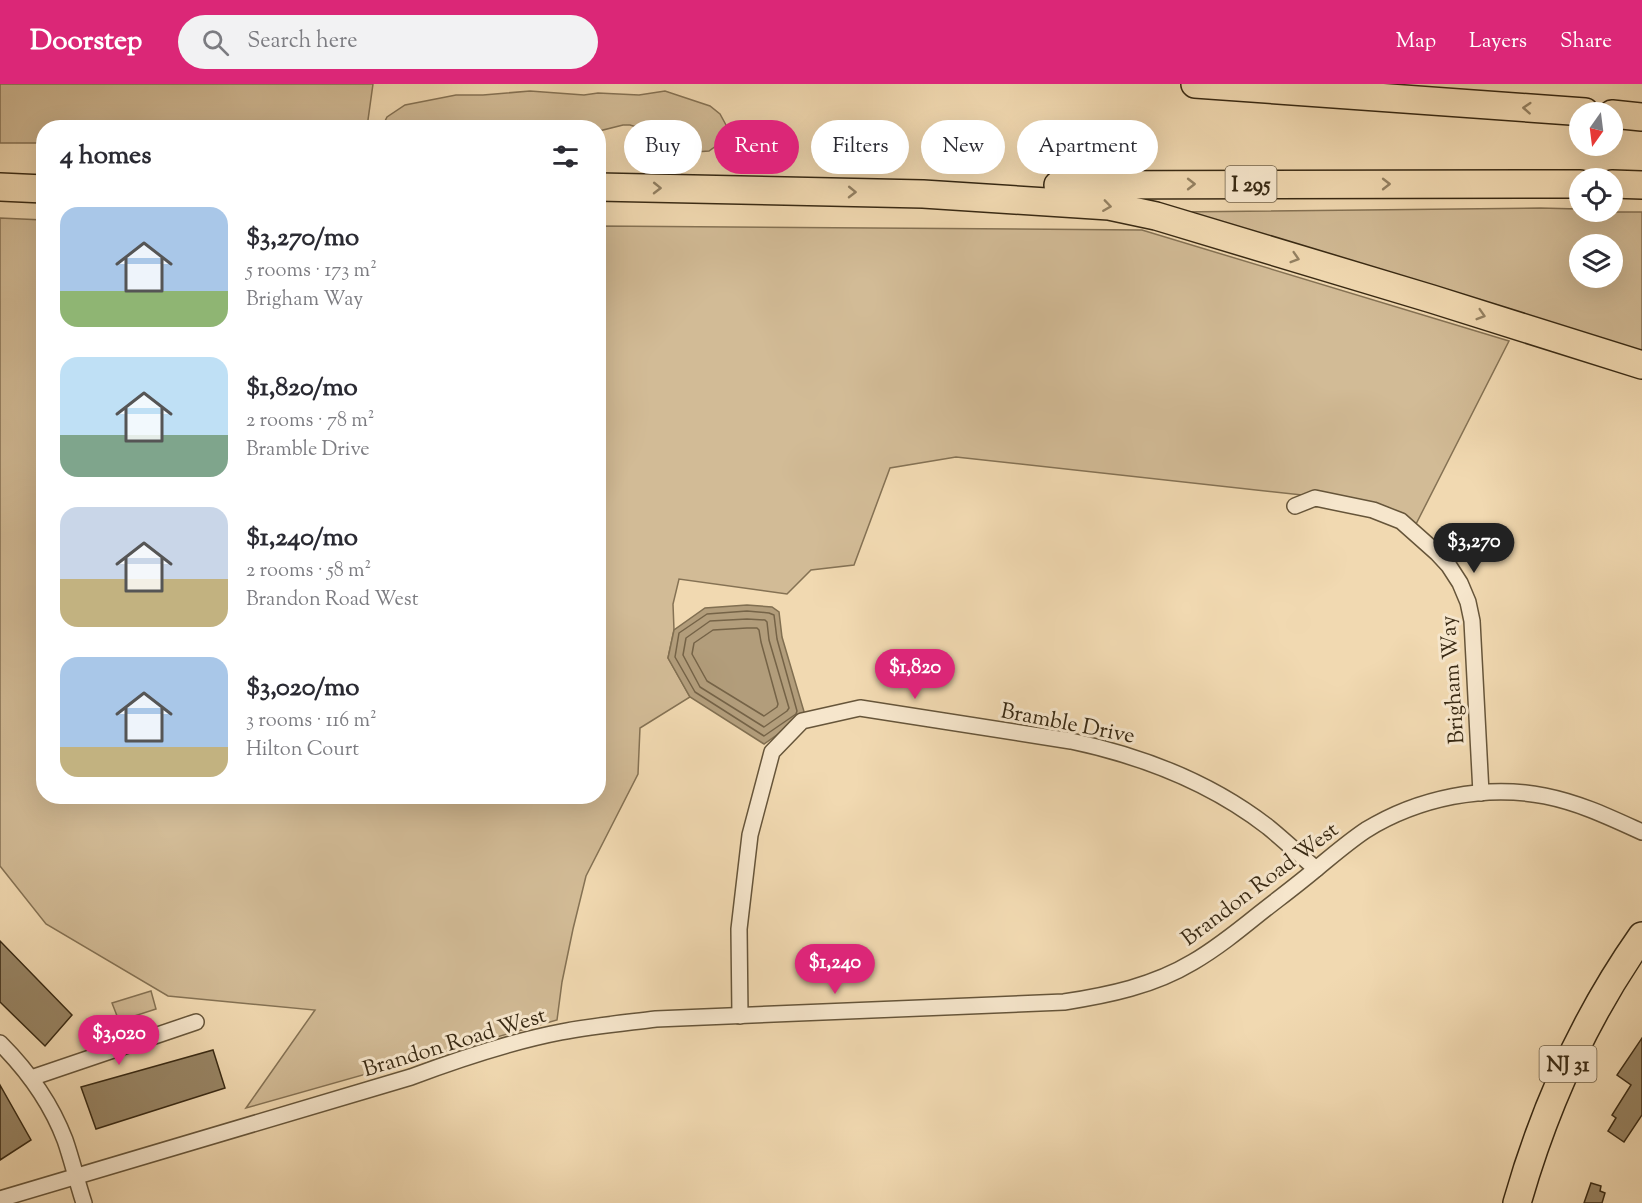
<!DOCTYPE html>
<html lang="en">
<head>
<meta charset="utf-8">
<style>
  body { margin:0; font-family:"Sorts Mill Goudy",serif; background:#f2f2f3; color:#2b2b33; height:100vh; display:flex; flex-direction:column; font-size:22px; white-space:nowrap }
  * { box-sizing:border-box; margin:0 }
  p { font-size:20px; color:#7c7c81 }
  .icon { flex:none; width:33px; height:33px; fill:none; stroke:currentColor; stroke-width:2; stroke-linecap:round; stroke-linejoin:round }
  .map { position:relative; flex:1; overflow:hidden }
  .drawer { position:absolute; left:36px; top:36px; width:570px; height:684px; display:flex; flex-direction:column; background:#fff; border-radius:24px; box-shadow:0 6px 24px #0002 }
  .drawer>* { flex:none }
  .hud { position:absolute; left:624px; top:36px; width:570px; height:54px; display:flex; gap:12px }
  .needle { width:39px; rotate:194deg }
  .tools { position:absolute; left:1569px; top:18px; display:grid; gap:12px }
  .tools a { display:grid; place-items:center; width:54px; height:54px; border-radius:50%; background:#fff; box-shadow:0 6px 24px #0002; font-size:30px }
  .price { position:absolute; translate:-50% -51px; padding:0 14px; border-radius:21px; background:#db2777; color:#fff; font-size:20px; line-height:39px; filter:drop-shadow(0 2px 3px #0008) }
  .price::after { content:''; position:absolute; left:50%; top:36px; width:18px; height:14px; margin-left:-9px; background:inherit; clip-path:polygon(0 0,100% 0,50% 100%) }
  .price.active { background:#222; color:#fff }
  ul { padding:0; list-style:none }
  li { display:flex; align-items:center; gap:18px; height:150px; padding:0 24px }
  li span { display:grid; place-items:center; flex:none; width:168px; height:120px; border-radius:18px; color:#555 }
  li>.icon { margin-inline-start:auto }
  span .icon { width:72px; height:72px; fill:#fffc; stroke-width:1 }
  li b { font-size:26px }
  h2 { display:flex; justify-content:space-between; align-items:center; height:72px; padding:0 24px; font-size:26px }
  .tag { padding:0 21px; border-radius:27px; background:#fff; box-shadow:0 6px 24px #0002; font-size:21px; line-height:54px }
  .tag.active { background:#db2777; color:#fff }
  header { display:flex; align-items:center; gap:36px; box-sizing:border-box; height:84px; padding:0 30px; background:#db2777; color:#fff }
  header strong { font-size:28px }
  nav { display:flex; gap:33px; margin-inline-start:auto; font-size:21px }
  .search { width:420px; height:54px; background:#f2f2f3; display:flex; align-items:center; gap:15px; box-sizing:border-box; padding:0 21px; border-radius:33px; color:#7c7c81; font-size:22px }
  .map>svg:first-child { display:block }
  .green { fill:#d2bb96; stroke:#857254; stroke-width:1.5; fill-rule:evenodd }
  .water { fill:#b29d7b; stroke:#816f51; stroke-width:1.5 }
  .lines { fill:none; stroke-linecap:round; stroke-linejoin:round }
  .shore { stroke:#756347; stroke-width:1.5 }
  .building { fill:#988565; stroke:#382913; stroke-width:1.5 }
  .street-casing { stroke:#66553a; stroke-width:18 }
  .highway-casing { stroke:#382913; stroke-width:30 }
  .street { stroke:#f6e6cc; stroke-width:15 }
  .highway { stroke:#f1d9b1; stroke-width:27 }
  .oneway { stroke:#948162 }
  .labels { text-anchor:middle; stroke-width:6; stroke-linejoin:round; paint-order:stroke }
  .shield { fill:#f6e6cc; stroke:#71624a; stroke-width:1.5 }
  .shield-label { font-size:21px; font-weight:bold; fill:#382913 }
  .street-label { font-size:22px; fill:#382913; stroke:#f6e6cc }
</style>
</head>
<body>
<header>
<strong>Doorstep</strong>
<div class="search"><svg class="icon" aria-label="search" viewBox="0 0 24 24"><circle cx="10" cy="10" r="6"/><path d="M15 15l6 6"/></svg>Search here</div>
<nav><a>Map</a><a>Layers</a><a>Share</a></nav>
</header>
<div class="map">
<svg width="1642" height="1119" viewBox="0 0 1642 1119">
  <rect width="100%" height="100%" fill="#f1d9b1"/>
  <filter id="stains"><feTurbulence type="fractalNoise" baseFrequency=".00333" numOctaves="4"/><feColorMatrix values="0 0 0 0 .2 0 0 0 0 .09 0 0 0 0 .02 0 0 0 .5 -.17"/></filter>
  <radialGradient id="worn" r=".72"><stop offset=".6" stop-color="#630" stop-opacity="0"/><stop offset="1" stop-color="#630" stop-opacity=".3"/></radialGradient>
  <g class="green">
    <path d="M0 0H373L367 43 44 44 43 59H0Z"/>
    <path d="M530 7 584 11 598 9 639 11 665 7 710 22 720 30 726 41 720 59 709 67 695 68 661 63 643 45 630 41H623L599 47 598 44 382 43 387 33 405 21 456 11H483Z"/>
    <path d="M1540 124 1579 125 1580 128H1642V269L1175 128ZM1580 160H1612V194H1580Z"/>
    <path d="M0 134 43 136 44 712H598L599 142 1142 146 1509 257 1415 442 1357 417 956 373 890 384 854 481 811 486 787 510 679 495 673 520 674 546 668 574 690 613 640 644 638 690 586 792 573 845 562 898 557 936 246 1024 315 926 168 912 46 840 0 782Z"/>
    <path d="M151 907 156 925 119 937 112 919Z"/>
  </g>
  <path class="water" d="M747 521 772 523 779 528 782 553 805 631 764 660 690 613 668 574 674 546 705 524Z"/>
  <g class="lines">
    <g class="shore">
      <path d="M747 527 769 529 774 531 777 555 797 627 796 630 764 652 695 608 675 573 679 549 707 530Z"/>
      <path d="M747 535 765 536 767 538 769 556 789 624 787 627 764 643 700 603 683 571 686 554 710 537Z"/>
      <path d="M747 544H757L759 546 761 558 778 620 777 623 764 632 707 597 692 570 694 559 713 546Z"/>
    </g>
  </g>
  <g class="building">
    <path d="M0 857 72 931 45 962 0 918Z"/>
    <path d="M1642 954V1031L1624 1058 1608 1047 1616 1034 1612 1031 1631 1001 1617 991Z"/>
    <path d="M213 966 225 1004 96 1045 81 1003Z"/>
    <path d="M0 1001 31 1056 0 1076Z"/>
    <path d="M1591 1099 1601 1102 1600 1107 1605 1109 1602 1119H1584Z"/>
  </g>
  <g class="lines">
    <defs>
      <g id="street">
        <path d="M1295 422 1315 414 1373 426 1401 437 1437 469 1449 482 1460 499 1468 518 1472 537 1481 709"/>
        <path d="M740 932 739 845 750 751 772 668 802 637 860 624 1071 657C1142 672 1210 698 1268 743 1284 756 1300 771 1316 785"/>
        <path d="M0 959C28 987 51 1019 65 1056 72 1076 77 1098 84 1119"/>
        <path d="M31 994 196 938"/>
        <path d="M0 1115 411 993C459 975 509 958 561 948 592 942 624 939 656 935L1064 918C1109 911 1153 902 1193 878 1217 864 1238 847 1259 830 1278 815 1297 801 1316 785 1332 772 1348 758 1366 746 1418 714 1485 700 1545 712 1580 719 1609 733 1642 748"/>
      </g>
      <g id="highway">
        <path d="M1195 0 1585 28"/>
        <path d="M1612 30 1642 33"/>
        <path d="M1612 100 1642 101"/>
        <path d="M1058 101 1580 100"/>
        <path d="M0 103 44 105"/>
        <path d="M598 103 923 110 1109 122 1156 132 1432 215 1642 281"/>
        <path d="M1517 1119C1544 1024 1585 933 1642 852"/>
      </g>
    </defs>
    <use href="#street" class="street-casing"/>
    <use href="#highway" class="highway-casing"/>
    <use href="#street" class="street"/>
    <use href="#highway" class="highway"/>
  </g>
  <defs><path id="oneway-chevron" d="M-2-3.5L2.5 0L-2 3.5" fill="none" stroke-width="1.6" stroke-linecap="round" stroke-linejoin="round" transform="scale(1.5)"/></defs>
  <g class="oneway">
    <use href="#oneway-chevron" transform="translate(1527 24) rotate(-176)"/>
    <use href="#oneway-chevron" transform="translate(1191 100)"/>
    <use href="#oneway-chevron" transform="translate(1386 100)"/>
    <use href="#oneway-chevron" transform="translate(657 104) rotate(1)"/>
    <use href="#oneway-chevron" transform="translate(852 108) rotate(1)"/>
    <use href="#oneway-chevron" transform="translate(1107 122) rotate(8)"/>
    <use href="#oneway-chevron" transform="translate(1295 174) rotate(17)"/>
    <use href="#oneway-chevron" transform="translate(1481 231) rotate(17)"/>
  </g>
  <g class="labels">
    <g class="shield">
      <rect x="1225.5" y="82" width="51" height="36" rx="4.5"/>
      <rect x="1539.5" y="962" width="57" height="36" rx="4.5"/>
    </g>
    <g class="shield-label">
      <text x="1251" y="107">I 295</text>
      <text x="1568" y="987">NJ 31</text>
    </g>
    <g class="street-label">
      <text transform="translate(1451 596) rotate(-94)" y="8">Brigham Way</text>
      <text transform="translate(1068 638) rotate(11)" y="8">Bramble Drive</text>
      <text transform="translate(1259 799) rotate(-37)" y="8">Brandon Road West</text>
      <text transform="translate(454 957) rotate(-17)" y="8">Brandon Road West</text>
    </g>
  </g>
  <rect width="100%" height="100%" filter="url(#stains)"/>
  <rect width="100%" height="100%" fill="url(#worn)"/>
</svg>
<div class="tools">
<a><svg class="needle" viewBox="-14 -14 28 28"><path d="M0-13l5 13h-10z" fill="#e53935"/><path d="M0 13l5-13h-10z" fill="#7c7c81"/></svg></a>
<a><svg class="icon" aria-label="locate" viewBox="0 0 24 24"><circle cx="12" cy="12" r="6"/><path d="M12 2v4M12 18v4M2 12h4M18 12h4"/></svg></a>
<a><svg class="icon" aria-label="layers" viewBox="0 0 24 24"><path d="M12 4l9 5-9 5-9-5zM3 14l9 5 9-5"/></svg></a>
</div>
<b class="price active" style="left:1474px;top:490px">$3,270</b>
<b class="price" style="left:915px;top:616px">$1,820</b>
<b class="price" style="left:835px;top:911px">$1,240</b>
<b class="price" style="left:119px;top:982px">$3,020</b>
<div class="hud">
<a class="tag">Buy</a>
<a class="tag active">Rent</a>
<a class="tag">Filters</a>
<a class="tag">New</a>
<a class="tag">Apartment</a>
</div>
<section class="drawer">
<h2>4 homes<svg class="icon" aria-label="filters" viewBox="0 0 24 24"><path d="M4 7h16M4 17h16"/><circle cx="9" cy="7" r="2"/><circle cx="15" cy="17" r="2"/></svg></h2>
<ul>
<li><span style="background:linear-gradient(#a9c7e8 70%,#8fb573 0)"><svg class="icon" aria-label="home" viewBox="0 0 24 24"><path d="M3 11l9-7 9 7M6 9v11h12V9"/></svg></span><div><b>$3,270/mo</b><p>5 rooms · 173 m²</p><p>Brigham Way</p></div></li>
<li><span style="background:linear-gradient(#bfe0f5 65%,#7fa58c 0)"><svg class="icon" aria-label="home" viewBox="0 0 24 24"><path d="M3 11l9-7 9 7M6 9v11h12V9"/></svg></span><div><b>$1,820/mo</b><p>2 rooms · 78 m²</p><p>Bramble Drive</p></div></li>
<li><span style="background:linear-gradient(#c9d6e8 60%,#c2b280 0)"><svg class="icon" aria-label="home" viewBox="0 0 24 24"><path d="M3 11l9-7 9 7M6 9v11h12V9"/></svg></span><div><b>$1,240/mo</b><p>2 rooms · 58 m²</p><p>Brandon Road West</p></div></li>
<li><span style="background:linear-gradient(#a9c7e8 75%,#c2b280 0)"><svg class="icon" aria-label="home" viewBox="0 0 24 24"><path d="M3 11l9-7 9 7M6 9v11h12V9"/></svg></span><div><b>$3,020/mo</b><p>3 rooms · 116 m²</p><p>Hilton Court</p></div></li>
</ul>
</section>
</div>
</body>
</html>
